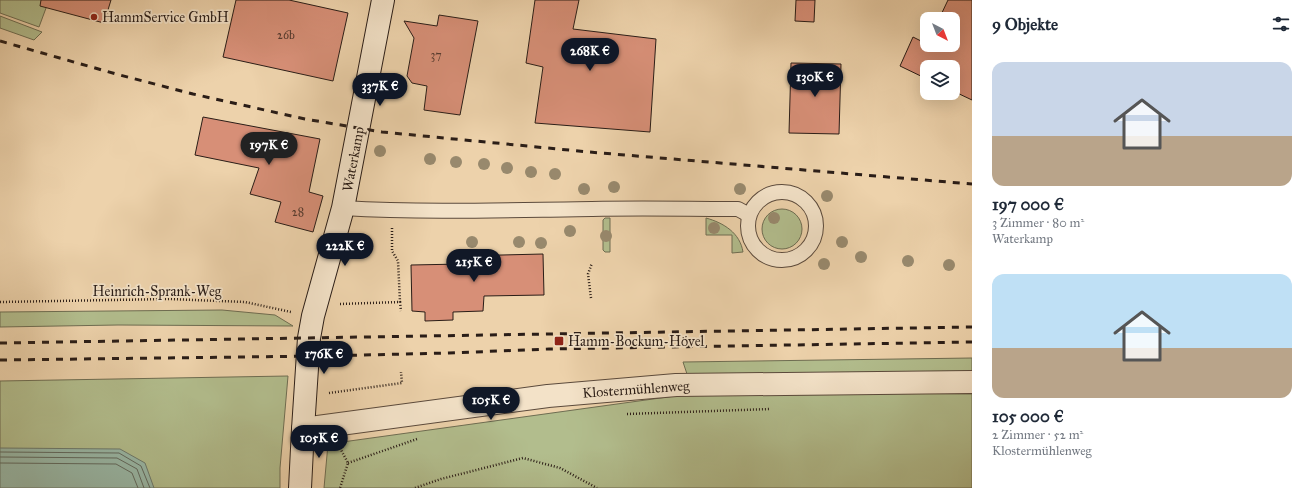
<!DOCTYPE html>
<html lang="de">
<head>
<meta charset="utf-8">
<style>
  body { margin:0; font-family:"IM FELL Great Primer",serif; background:#f6f6f7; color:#1f2937; height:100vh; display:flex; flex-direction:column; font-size:15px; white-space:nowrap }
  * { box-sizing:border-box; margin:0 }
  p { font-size:13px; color:#747a83 }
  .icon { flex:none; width:22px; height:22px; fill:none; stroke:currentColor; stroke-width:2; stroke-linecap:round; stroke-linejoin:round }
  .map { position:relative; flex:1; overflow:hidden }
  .details { display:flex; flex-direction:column; background:#fff; width:340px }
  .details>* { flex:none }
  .needle { width:26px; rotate:138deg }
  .tools { position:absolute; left:920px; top:12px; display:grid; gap:8px }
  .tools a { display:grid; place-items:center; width:40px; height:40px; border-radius:8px; background:#fff; box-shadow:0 4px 16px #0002; font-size:20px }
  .price { position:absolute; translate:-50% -34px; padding:0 9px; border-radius:14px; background:#111827; color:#fff; font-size:13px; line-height:26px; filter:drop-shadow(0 1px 2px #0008) }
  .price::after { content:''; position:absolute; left:50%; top:24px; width:12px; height:9px; margin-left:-6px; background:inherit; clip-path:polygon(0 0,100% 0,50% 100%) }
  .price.on { background:#222; color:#fff }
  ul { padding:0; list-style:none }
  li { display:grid; align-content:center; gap:8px; height:212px; padding:0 20px }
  li span { display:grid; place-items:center; height:124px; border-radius:12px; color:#555 }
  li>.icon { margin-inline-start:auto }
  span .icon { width:72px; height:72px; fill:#fffc; stroke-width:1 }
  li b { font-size:17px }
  h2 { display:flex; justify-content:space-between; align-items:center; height:48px; padding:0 20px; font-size:17px }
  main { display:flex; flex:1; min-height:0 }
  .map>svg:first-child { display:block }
  .green { fill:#b2bd8d; stroke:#6e6d52 }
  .water { fill:#99b8a7; stroke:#6d7a6d }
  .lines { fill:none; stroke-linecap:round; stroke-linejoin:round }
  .shore { stroke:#626a5f; stroke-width:1 }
  .building { fill:#d78f77; stroke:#2a1d17 }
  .lane-casing { stroke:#5b4a3c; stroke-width:16 }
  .street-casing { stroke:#5b4a3c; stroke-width:24 }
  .secondary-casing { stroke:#2a1d17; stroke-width:24 }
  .path { stroke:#2a1d17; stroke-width:2.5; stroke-dasharray:1 2; stroke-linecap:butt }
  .lane { stroke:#f3e2c8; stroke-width:14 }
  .street { stroke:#f3e2c8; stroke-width:22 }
  .secondary { stroke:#f3e2c8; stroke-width:22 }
  .rail { stroke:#2a1d17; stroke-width:3; stroke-dasharray:7 7; stroke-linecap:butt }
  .tree { fill:#98896d }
  .poi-dot { fill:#8f2418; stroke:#f3e2c8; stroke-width:1.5 }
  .labels { text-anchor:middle; stroke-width:3.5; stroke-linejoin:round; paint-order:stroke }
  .number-label { font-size:12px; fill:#553a2f }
  .poi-label { font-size:14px; fill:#2a1d17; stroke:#f3e2c8; text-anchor:start }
  .street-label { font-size:14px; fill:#2a1d17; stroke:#f3e2c8 }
</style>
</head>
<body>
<main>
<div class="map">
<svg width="972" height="488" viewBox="0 0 972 488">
  <rect width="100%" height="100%" fill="#edd2ab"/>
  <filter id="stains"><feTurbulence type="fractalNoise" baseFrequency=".005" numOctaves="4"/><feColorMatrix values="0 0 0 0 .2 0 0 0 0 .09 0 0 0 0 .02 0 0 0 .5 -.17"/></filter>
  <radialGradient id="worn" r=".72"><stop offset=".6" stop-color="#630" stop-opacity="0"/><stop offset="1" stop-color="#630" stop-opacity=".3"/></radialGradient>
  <g class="green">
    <path d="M0 0H49L39 27 0 13Z"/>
    <path d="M0 16 42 32 34 40 0 28Z"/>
    <circle cx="782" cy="229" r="20"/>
    <path d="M605 218H610V252H605L603 250V220Z"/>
    <path d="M706 218C724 223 740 233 743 252L732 253V235H706Z"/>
    <path d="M222 310 275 315 293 326 118 325 0 327V312Z"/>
    <path d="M972 358V373L687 374 683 362Z"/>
    <path d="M288 376 280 468V488H0V381Z"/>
    <path d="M883 393 972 394V488H324L328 444 682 395Z"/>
  </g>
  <path class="water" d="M0 448 120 449 145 463 154 488H0Z"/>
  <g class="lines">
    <g class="shore">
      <path d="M0 452 119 453 141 466 150 488"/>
      <path d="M0 457 117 458 137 469 144 488"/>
      <path d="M0 463 116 464 132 473 138 488"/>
    </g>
  </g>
  <g class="building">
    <path d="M41 0H111L104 23 40 6Z"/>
    <path d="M236 0H289L348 13 333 81 223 57Z"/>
    <path d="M535 0H579L573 29 656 39 650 132 535 123 543 67 526 63Z"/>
    <path d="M796 0H815L814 22 795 21Z"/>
    <path d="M948 0H972V100L953 91V67H927V79L900 66 913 37 927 44V45H953V19H939Z"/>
    <path d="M439 15 478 21 460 115 424 110 427 86 412 83 407 76 414 38 404 21 437 26Z"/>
    <path d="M791 63 841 64 839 134 789 133Z"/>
    <path d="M203 117 320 139 309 192 323 196 313 232 275 222 281 202 250 194 259 168 195 155Z"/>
    <path d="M543 254 544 295 484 296 483 311 453 312V320L425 321V312L412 311 411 265 462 264V256Z"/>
  </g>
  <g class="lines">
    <defs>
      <g id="lane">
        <circle cx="782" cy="226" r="34"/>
        <path d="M343 208C426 213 509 210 592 209 641 208 689 209 738 209L749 215"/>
      </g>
      <path id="street" d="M303 429 548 396 676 385 972 382"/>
      <path id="secondary" d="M300 488 303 429 309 338 313 316 343 208 383 0"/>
    </defs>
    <use href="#lane" class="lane-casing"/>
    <use href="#street" class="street-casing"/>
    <use href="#secondary" class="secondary-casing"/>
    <g class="path">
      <path d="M392 228V251L398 261 400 302"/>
      <path d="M591 298 588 274 592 263"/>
      <path d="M0 302 169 299 245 302 291 312"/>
      <path d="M340 304 400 302 401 311"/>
      <path d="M329 393 402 383 401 372"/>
      <path d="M627 414 770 409"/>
      <path d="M340 448 348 463 340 488"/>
      <path d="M348 463 417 439"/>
      <path d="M415 488 441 479 523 458 560 468 597 488"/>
    </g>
    <use href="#lane" class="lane"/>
    <use href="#street" class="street"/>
    <use href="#secondary" class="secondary"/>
    <g class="rail">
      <path d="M0 41 116 74 193 94 305 119 382 132 589 152 972 184"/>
      <path d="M0 343 972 327"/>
      <path d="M0 360 322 356 449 353 549 349 972 342"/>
    </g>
  </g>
  <g class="tree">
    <circle cx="380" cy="151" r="6"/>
    <circle cx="430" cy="159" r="6"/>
    <circle cx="456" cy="162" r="6"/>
    <circle cx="484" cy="164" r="6"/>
    <circle cx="507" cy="168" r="6"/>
    <circle cx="531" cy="172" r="6"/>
    <circle cx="555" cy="174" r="6"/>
    <circle cx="614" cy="187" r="6"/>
    <circle cx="584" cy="189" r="6"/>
    <circle cx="740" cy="189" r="6"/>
    <circle cx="827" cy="196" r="6"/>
    <circle cx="774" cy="218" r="6"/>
    <circle cx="714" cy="228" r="6"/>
    <circle cx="570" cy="231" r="6"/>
    <circle cx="606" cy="236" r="6"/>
    <circle cx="472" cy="242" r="6"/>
    <circle cx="519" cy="242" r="6"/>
    <circle cx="842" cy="242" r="6"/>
    <circle cx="541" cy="243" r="6"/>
    <circle cx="861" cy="257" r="6"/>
    <circle cx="908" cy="261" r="6"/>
    <circle cx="824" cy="264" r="6"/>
    <circle cx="949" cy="265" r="6"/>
  </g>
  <g class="poi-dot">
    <circle cx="94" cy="17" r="4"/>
    <rect x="554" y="336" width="10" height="10" rx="2"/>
  </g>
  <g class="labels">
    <g class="number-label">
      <text x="286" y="39">26b</text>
      <text x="436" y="59">37</text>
      <text x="298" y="216">28</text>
    </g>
    <g class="poi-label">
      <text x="102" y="22">HammService GmbH</text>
      <text x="568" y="346">Hamm-Bockum-Hövel</text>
    </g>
    <g class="street-label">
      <text transform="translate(353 159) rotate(-79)" y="5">Waterkamp</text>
      <text x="157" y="296">Heinrich-Sprank-Weg</text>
      <text transform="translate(636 389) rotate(-4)" y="5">Klostermühlenweg</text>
    </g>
  </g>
  <rect width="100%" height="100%" filter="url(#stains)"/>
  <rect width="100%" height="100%" fill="url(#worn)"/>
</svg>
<div class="tools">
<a><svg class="needle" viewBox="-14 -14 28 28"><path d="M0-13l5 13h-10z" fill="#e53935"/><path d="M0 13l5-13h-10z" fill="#747a83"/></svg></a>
<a><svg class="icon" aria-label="layers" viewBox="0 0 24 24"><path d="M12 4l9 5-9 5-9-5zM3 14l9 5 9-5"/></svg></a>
</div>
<b class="price" style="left:590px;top:72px">268K €</b>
<b class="price" style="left:815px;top:98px">130K €</b>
<b class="price" style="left:380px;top:107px">337K €</b>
<b class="price on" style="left:269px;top:166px">197K €</b>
<b class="price" style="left:345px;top:267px">222K €</b>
<b class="price" style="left:474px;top:283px">215K €</b>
<b class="price" style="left:324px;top:375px">176K €</b>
<b class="price" style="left:491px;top:421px">105K €</b>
<b class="price" style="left:319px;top:459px">105K €</b>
</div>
<section class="details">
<h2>9 Objekte<svg class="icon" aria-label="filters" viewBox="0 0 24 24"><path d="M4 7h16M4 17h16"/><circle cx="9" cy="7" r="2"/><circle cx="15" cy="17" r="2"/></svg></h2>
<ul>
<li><span style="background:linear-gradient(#c9d6e8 60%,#b9a48a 0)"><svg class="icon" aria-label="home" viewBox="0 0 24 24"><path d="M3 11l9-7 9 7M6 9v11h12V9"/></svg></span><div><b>197 000 €</b><p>3 Zimmer · 80 m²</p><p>Waterkamp</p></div></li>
<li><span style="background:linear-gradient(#bfe0f5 60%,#b9a48a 0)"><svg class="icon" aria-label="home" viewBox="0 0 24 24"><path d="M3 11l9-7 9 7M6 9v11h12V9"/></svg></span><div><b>105 000 €</b><p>2 Zimmer · 52 m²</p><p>Klostermühlenweg</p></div></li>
</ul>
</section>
</main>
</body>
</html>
